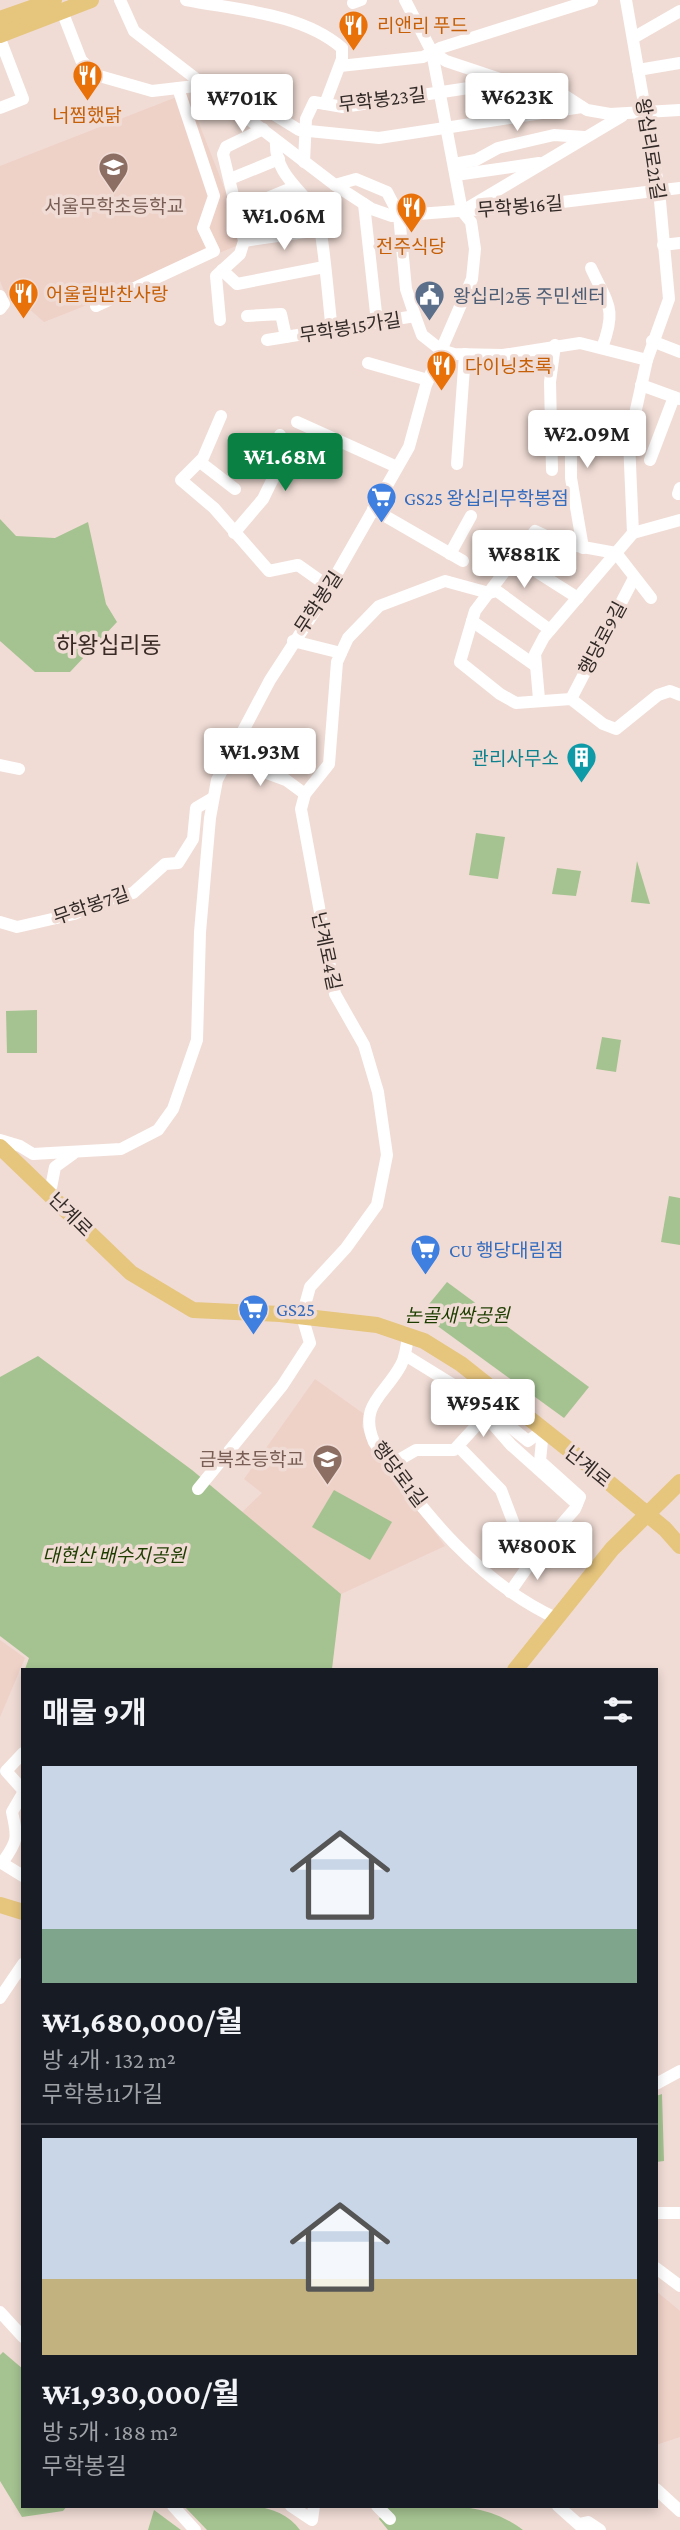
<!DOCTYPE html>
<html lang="ko">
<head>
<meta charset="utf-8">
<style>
  body { margin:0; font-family:"Crimson Pro","Noto Sans KR",serif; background:#20242c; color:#f1f3f6; height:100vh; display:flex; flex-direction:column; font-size:26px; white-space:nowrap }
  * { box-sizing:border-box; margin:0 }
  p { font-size:23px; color:#9ea1a6 }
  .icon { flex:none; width:38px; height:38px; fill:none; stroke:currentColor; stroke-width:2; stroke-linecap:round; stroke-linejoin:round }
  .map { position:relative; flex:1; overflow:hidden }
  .details { position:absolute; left:21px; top:1668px; width:637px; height:840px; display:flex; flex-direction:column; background:#171b24; border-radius:0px; box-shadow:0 4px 10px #0003 }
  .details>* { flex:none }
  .price { position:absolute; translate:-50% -60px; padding:0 16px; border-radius:7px; background:#fff; color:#222; font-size:23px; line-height:46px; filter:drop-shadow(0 2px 4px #0008) }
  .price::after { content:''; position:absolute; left:50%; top:42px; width:21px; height:16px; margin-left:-10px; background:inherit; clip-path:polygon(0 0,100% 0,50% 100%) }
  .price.current { background:#0b8043; color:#fff }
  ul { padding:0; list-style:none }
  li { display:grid; align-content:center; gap:14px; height:371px; padding:0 21px }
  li+li { border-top:2px solid #363941 }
  li span { display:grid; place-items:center; height:217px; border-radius:0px; color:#555 }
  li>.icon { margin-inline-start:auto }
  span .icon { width:126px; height:126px; fill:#fffc; stroke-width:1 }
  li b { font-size:30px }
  h2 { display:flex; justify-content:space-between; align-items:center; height:84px; padding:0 21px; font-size:30px }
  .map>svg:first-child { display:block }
  .built { fill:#eed1c7 }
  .green { fill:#a5c391 }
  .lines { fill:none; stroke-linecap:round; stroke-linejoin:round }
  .minor { stroke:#fff; stroke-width:12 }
  .major { stroke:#e6c57d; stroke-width:16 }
  .labels { text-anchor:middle; stroke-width:7; stroke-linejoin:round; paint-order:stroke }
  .food-label { font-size:19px; fill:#c56008; stroke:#f0dcd5; text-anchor:start }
  .street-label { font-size:19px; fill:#322a27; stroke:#f0dcd5 }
  .education-label { font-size:19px; fill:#785e54; stroke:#f0dcd5 }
  .service-label { font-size:19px; fill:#4e5e75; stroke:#f0dcd5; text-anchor:start }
  .shop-label { font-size:19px; fill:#366cbe; stroke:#f0dcd5; text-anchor:start }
  .culture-label { font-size:19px; fill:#0d838f; stroke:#f0dcd5; text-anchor:end }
  .park-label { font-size:19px; font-style:italic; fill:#1d3c00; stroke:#f0dcd5 }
  .quarter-label { font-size:23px; fill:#392a25; stroke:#f0dcd5 }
</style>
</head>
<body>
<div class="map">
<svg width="680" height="2530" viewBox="0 0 680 2530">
  <rect width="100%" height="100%" fill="#f0dcd5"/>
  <g class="built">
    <path d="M187 93 238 223 239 245 44 322 17 298H7L0 281V166Z"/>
    <path d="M315 1379 364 1414 362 1426 366 1438 445 1546 341 1594 241 1513 262 1493 244 1479Z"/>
    <path d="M0 1640 25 1658 0 1717Z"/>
    <path d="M656 2291 680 2311V2437L656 2445Z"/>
  </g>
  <g class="green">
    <path d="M0 519 16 536 55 538 88 522 106 604 117 622 70 672H35L0 641Z"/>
    <path d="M476 833 505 837 498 879 469 875Z"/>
    <path d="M637 861 650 904 631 902Z"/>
    <path d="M557 868 581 871 576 896 552 894Z"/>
    <path d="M37 1010V1053H7L6 1011Z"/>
    <path d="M602 1037 621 1040 616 1072 596 1069Z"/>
    <path d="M669 1196 680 1198V1245L661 1242Z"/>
    <path d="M447 1282 589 1387 564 1418 421 1314Z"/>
    <path d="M38 1356 192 1470 341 1594 332 1669H25L29 1658 0 1636V1377Z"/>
    <path d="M334 1490 392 1522 370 1560 312 1527Z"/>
    <path d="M662 2094 664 2161 656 2162V2096Z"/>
    <path d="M3 2352 23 2369V2506H67L63 2511 22 2517 0 2481V2355Z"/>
    <path d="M184 2506C221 2506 276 2496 300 2530H207Z"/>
    <path d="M385 2506C433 2506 483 2499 523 2530H388L379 2519Z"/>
    <path d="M154 2510 181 2530H148Z"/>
  </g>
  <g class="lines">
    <g class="minor">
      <path d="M120 0 134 31 204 85"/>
      <path d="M186 0C237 10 302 13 342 48V59L325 104"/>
      <path d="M353 3 361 0"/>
      <path d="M62 11 81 60 96 75 152 91 204 85 335 185 372 209 392 216 537 205 680 188"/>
      <path d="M633 38 680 11"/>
      <path d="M0 39 23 99 0 108"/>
      <path d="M432 52 446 61 509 82"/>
      <path d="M340 66 423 57 440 48 592 0"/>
      <path d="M638 70 680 63"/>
      <path d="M231 104 247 105 270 112 299 130 379 138 582 107"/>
      <path d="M276 141C274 172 299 188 315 210 323 222 329 310 332 330"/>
      <path d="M304 162 306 119 314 102 343 107 475 87 524 83 553 88 587 110 610 114 680 110"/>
      <path d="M454 164 476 160 498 148 554 135 584 137"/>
      <path d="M456 175 539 163"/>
      <path d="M230 179 279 159"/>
      <path d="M335 185 356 179 387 192 399 215 406 289 415 316 422 335 441 350 454 354 503 355 580 343 647 360"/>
      <path d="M364 204 377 322"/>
      <path d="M466 209 622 116"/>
      <path d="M238 210 294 187"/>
      <path d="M244 241 319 230"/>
      <path d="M663 245 680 243"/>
      <path d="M591 268C608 305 617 308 602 348"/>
      <path d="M222 270 237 284 324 267"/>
      <path d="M0 296 4 304 0 309"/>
      <path d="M96 306 214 251 203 228 214 196 178 88"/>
      <path d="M247 316 281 314 286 337"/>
      <path d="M220 320 216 276 240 254 244 241 223 154 226 147 263 129"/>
      <path d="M267 340 415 316"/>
      <path d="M652 341 680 352"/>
      <path d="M368 363 428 380"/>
      <path d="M641 385 680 399"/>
      <path d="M221 416 203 458 181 480 214 508 269 571 298 565 329 587"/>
      <path d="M297 422 397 467"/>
      <path d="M553 431 571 434V478L583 548"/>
      <path d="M650 460 674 397"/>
      <path d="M200 462 235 489"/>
      <path d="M457 464 465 354"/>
      <path d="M552 470 550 382 555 345"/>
      <path d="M678 494 680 488"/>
      <path d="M373 509 463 561"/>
      <path d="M234 533 263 499 283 458 280 435"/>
      <path d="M633 533 680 520"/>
      <path d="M450 554 471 516"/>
      <path d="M515 558 578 598"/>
      <path d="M651 598 616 553 561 543 535 531 475 611 460 662 500 694 516 703 571 699 603 724 616 729 658 695 670 691 680 695"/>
      <path d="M472 621 536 666"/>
      <path d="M341 653 348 638 379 606 445 581 489 593 497 591 550 630"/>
      <path d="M539 699 535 654 544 637 633 533 629 441 647 360 669 299 659 190 626 0"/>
      <path d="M571 699 634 578"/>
      <path d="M228 759 286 780 305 794"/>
      <path d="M0 765 19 769"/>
      <path d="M0 922 17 927 74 914 103 901 133 893 165 864 178 863 193 839 196 808 213 798"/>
      <path d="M0 1140 20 1146 33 1154 121 1149 158 1130 173 1109 197 1040 200 932 210 818 217 780 270 680 320 603 409 447 426 385 472 279 475 249 471 222 462 211 432 52 405 0"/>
      <path d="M50 1193 55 1167 73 1154"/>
      <path d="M408 1334C407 1344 406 1356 401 1365 385 1395 358 1405 374 1442 422 1512 479 1583 558 1619"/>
      <path d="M405 1355 465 1392 511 1445 577 1504"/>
      <path d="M488 1409 528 1441 543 1430"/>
      <path d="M458 1446 501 1490 520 1540 537 1554"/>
      <path d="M390 1465 416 1450H454L486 1415"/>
      <path d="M198 1489 282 1386 310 1343 302 1316 310 1287 346 1248 377 1205 387 1155 378 1092 364 1045 335 994 301 809 305 794 329 764 337 662 341 653 293 641"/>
      <path d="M510 1592 540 1549 575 1509 580 1497 540 1461 543 1430"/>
      <path d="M23 1753 6 1771 23 1790"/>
      <path d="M0 1862 23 1876"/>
      <path d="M2 1863C18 1841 18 1838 12 1812L23 1793"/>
      <path d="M0 1998 23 1964"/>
      <path d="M656 2084 680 2071"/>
      <path d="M656 2213H680"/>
      <path d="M656 2268 680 2286"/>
      <path d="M0 2312 23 2337"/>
      <path d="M656 2489 680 2511"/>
      <path d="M173 2506 195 2530"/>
      <path d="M291 2506 312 2520 314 2506"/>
      <path d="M377 2506 390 2519"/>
      <path d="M558 2506 585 2530"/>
      <path d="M579 2524 588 2522 600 2530"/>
    </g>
    <g class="major">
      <path d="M0 19 54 0"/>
      <path d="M0 35 91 0"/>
      <path d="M0 1147 131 1273 193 1310 280 1314 377 1325 424 1341 461 1364 583 1461 665 1529 680 1546"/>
      <path d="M515 1670 612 1549 680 1482"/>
      <path d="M0 1905 23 1912"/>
    </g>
  </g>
  <defs>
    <symbol id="restaurant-pin" viewBox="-11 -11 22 30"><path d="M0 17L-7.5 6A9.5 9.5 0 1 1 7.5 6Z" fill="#e8710a" stroke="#f0dcd5"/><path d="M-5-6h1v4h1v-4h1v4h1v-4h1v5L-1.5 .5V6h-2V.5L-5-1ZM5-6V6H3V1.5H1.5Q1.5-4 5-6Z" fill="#fff"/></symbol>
    <symbol id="school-pin" viewBox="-11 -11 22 30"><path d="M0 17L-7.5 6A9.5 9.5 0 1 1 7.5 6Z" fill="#8d6e63" stroke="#f0dcd5"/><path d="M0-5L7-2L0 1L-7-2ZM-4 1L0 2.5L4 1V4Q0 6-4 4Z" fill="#fff"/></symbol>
    <symbol id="civic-pin" viewBox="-11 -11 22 30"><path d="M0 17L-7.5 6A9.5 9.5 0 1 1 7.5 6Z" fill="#5c6f8a" stroke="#f0dcd5"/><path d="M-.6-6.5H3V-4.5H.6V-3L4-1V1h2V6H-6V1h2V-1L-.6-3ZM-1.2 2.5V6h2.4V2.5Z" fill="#fff"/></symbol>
    <symbol id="supermarket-pin" viewBox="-11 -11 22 30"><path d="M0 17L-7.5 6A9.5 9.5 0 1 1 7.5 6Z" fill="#3f7fe0" stroke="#f0dcd5"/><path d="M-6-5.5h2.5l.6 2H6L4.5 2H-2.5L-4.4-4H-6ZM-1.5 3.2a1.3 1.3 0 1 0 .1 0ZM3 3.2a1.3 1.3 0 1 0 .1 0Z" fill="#fff"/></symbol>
    <symbol id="building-pin" viewBox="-11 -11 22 30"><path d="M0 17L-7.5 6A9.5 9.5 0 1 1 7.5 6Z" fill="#0f9aa8" stroke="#f0dcd5"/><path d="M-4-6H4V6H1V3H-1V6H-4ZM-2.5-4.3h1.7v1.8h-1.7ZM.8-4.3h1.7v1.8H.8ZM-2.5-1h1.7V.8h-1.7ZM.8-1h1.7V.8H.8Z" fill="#fff"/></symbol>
  </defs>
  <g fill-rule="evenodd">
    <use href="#restaurant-pin" x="336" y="8" width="35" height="47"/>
    <use href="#restaurant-pin" x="70" y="58" width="35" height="47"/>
    <use href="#school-pin" x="96" y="150" width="35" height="47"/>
    <use href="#restaurant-pin" x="394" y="190" width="35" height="47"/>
    <use href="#restaurant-pin" x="6" y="276" width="35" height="47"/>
    <use href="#civic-pin" x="412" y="278" width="35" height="47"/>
    <use href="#restaurant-pin" x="424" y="348" width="35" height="47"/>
    <use href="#supermarket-pin" x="364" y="480" width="35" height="47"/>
    <use href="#building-pin" x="564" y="740" width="35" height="47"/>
    <use href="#supermarket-pin" x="408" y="1232" width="35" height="47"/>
    <use href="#supermarket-pin" x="236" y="1292" width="35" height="47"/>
    <use href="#school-pin" x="310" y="1442" width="35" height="47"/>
  </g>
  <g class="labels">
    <g class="food-label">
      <text x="377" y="32">리앤리 푸드</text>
      <text x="87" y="122" text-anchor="middle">너찜했닭</text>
      <text x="411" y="253" text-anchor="middle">전주식당</text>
      <text x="46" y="301">어울림반찬사랑</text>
      <text x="465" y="373">다이닝초록</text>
    </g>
    <g class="street-label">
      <text transform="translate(382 99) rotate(-7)" y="7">무학봉23길</text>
      <text transform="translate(651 149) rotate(81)" y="7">왕십리로21길</text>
      <text transform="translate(520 206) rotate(-5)" y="7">무학봉16길</text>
      <text transform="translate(350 327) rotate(-9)" y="7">무학봉15가길</text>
      <text transform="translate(318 602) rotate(-57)" y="7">무학봉길</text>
      <text transform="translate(602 638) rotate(-62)" y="7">행당로9길</text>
      <text transform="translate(91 905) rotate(-19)" y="7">무학봉7길</text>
      <text transform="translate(327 951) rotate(78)" y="7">난계로4길</text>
      <text transform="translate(71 1214) rotate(45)" y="7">난계로</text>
      <text transform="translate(588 1466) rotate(39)" y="7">난계로</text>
      <text transform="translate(400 1474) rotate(53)" y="7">행당로1길</text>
    </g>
    <g class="education-label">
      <text x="114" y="213">서울무학초등학교</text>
      <text x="304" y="1466" text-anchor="end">금북초등학교</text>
    </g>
    <g class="service-label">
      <text x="453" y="303">왕십리2동 주민센터</text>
    </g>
    <g class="shop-label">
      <text x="404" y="505">GS25 왕십리무학봉점</text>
      <text x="449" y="1257">CU 행당대림점</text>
      <text x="276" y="1316">GS25</text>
    </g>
    <g class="culture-label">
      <text x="559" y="765">관리사무소</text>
    </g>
    <g class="park-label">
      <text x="457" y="1322">논골새싹공원</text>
      <text x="114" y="1562">대현산 배수지공원</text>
    </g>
    <g class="quarter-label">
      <text x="109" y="653">하왕십리동</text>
    </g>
  </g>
</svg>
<b class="price" style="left:517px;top:133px">₩623K</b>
<b class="price" style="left:242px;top:134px">₩701K</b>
<b class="price" style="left:284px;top:252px">₩1.06M</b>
<b class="price" style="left:587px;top:470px">₩2.09M</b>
<b class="price current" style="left:285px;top:493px">₩1.68M</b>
<b class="price" style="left:524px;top:590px">₩881K</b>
<b class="price" style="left:260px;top:788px">₩1.93M</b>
<b class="price" style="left:483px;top:1439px">₩954K</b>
<b class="price" style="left:537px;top:1582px">₩800K</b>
<section class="details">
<h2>매물 9개<svg class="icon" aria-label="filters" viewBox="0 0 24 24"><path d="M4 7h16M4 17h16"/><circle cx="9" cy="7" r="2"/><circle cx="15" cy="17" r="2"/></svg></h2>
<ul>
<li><span style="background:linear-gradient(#c9d6e8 75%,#7fa58c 0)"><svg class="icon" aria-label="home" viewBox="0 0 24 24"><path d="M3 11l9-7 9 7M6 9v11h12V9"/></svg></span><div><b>₩1,680,000/월</b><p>방 4개 · 132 m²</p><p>무학봉11가길</p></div></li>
<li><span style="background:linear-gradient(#c9d6e8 65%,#c2b280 0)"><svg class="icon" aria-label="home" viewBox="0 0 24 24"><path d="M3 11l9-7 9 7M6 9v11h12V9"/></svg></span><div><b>₩1,930,000/월</b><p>방 5개 · 188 m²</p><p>무학봉길</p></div></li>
</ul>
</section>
</div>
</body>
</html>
